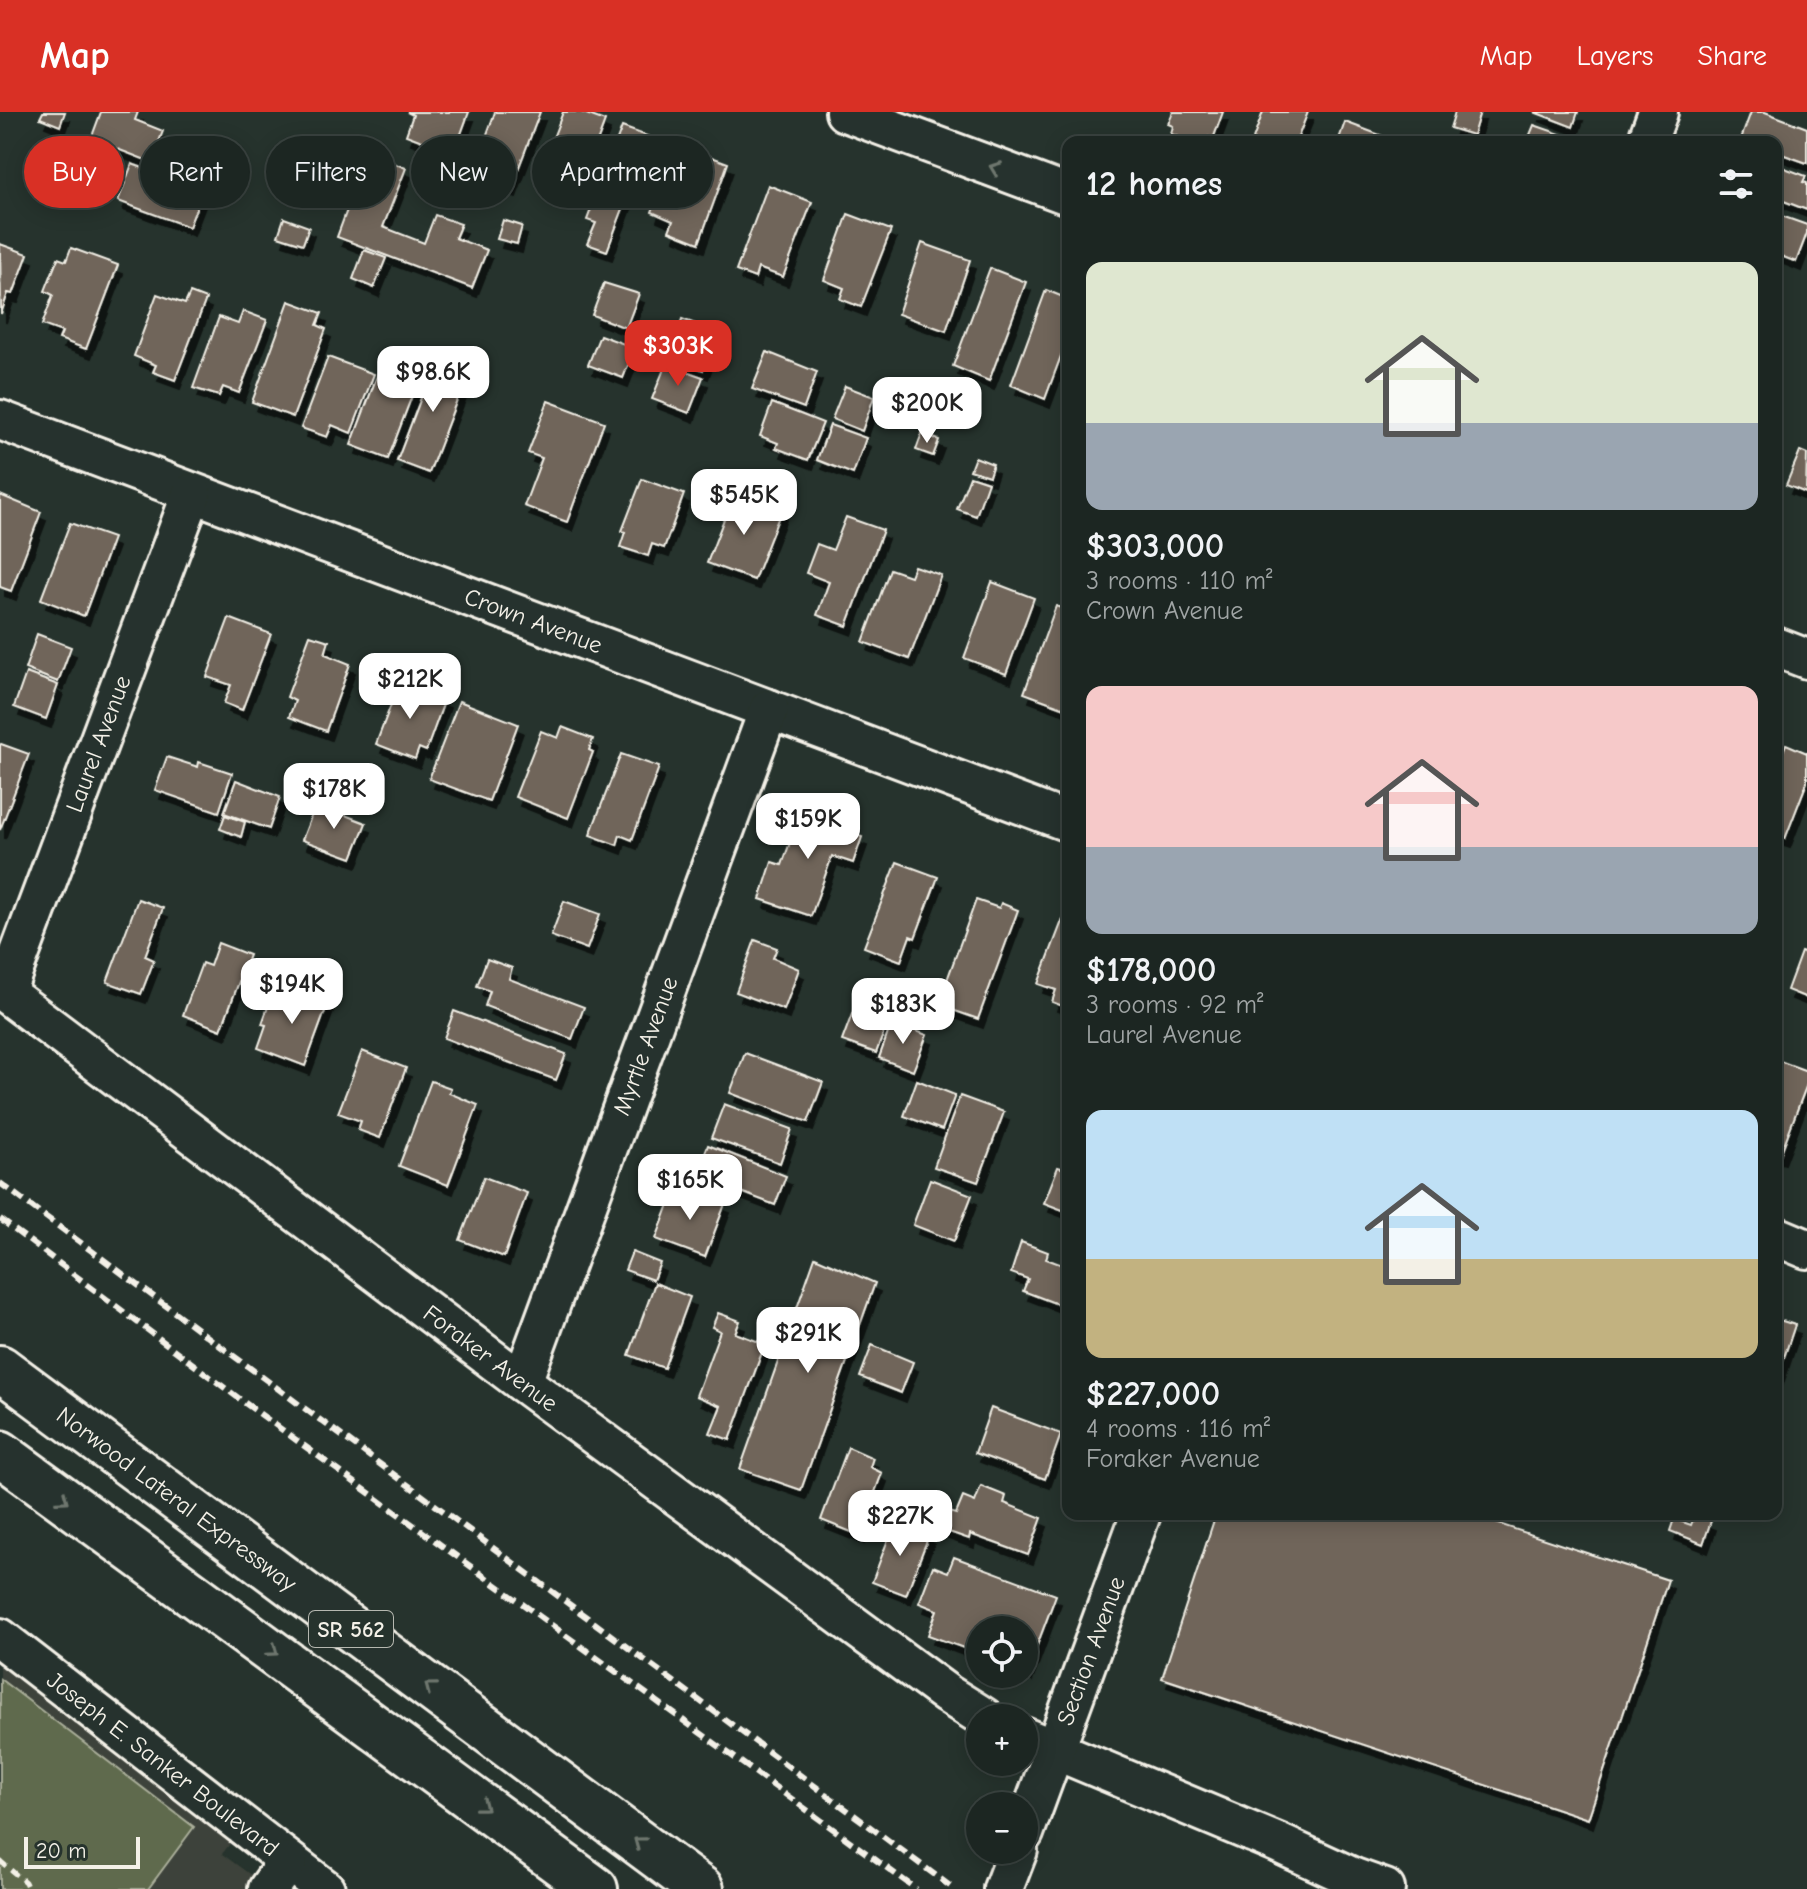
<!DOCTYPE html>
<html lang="en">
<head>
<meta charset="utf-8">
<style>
  body { margin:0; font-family:"Comic Neue",sans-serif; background:#29322f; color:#f1f3f6; height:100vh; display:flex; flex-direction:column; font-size:30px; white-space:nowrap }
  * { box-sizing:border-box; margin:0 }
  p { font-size:26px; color:#a0a5a5 }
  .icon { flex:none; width:44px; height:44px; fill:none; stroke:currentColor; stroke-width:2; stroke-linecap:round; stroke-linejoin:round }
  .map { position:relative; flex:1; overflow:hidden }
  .sheet { position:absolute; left:1062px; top:24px; width:720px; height:1384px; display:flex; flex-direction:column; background:#1c2622; border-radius:16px; box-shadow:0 4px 20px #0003,0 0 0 2px #3a4340 }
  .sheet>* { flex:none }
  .banner { position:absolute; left:24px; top:24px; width:760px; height:72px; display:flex; gap:16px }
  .controls { position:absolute; left:966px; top:1504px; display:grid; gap:16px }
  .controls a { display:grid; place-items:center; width:72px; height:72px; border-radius:50%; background:#1c2622; box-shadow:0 4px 20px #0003,0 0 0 2px #3a4340; font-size:40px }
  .scale { position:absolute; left:24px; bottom:20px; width:116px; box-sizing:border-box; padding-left:8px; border:4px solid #f4f1e8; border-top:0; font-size:22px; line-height:28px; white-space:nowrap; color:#f4f1e8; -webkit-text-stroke:6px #26332d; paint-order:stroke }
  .price { position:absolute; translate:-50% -68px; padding:0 18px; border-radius:16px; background:#fff; color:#222; font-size:26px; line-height:52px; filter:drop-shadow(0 2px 4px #0008) }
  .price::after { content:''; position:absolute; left:50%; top:48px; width:24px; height:18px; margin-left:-12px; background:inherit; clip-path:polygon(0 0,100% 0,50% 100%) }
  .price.selected { background:#d93025; color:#fff }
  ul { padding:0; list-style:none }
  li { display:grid; align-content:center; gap:16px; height:424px; padding:0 24px }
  li span { display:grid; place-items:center; height:248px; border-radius:16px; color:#555 }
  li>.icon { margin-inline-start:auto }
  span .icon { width:144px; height:144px; fill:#fffc; stroke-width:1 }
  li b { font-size:34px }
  h2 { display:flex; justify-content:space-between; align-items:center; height:96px; padding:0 24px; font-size:34px }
  .tag { padding:0 28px; border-radius:36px; background:#1c2622; box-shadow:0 4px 20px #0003,0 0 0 2px #3a4340; font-size:28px; line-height:72px }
  .tag.selected { background:#d93025; color:#fff }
  header { display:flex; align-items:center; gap:48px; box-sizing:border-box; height:112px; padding:0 40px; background:#d93025; color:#fff }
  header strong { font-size:38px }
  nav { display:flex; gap:44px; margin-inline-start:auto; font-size:28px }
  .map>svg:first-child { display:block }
  .built { fill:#3c423a }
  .green { fill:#5f6b4d; stroke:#aaae9a; stroke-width:2 }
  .building { fill:#70655a; stroke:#f4f1e8; stroke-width:2; filter:url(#shadow) }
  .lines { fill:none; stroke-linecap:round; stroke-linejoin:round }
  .minor-casing { stroke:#f4f1e8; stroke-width:44 }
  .highway-casing { stroke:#f4f1e8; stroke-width:50 }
  .path { stroke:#f4f1e8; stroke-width:5; stroke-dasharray:8 6; stroke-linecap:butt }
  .minor { stroke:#26332d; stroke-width:38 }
  .highway { stroke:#26332d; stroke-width:44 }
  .rail { stroke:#f4f1e8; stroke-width:6; stroke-dasharray:12 6; stroke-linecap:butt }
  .oneway { stroke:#6e766e }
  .labels { text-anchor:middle; stroke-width:6; stroke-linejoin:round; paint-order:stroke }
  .shield { fill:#26332d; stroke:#b6b8b0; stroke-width:2 }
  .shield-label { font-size:22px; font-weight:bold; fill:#f4f1e8 }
  .street-label { font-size:24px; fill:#f4f1e8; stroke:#26332d }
</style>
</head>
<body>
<header>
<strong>Map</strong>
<nav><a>Map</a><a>Layers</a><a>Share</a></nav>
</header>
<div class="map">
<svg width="1807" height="1777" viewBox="0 0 1807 1777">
  <defs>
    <filter id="shadow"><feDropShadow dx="5" dy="9" stdDeviation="0" flood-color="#0009"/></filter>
  </defs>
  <rect width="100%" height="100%" fill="#26332d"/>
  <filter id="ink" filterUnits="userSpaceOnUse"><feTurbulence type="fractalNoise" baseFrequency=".0125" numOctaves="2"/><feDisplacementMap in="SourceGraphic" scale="16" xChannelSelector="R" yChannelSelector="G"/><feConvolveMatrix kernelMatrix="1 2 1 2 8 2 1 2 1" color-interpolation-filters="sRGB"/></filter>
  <g filter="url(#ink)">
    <path class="built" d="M0 1526 244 1714 222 1742 270 1777H0Z"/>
    <path class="green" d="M0 1567 194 1715 148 1777H0Z"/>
    <g class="building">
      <path d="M43 0H65L60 14 40 6Z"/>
      <path d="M101 0H138L135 8 163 19 151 50 91 27Z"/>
      <path d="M407 0H469L454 41 406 23 413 3Z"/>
      <path d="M495 0H540L511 76 473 61Z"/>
      <path d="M563 0H581L605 9 575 88 548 77 552 64 540 60Z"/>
      <path d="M1173 0H1223L1213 27 1209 25 1207 30H1193L1171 22 1173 14 1168 12Z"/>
      <path d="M1263 0H1308L1296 30H1252Z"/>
      <path d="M1455 0H1480L1473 23 1450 16Z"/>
      <path d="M1534 0H1578L1573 15Z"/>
      <path d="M1751 0H1765L1807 16V51L1776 40V30H1749L1741 27Z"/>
      <path d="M1345 10 1396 29V30H1338Z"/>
      <path d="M1534 13 1569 25 1567 30H1527Z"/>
      <path d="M622 15 650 25 607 139 587 132 596 111 587 108Z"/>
      <path d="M161 34 177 40 170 59 154 53Z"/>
      <path d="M368 41 406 56 383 115 424 131 435 103 461 112 455 126 487 138 472 176 337 125Z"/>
      <path d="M701 41 728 51 699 131 669 119 673 109 652 100 672 46 696 55Z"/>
      <path d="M132 52 203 78 189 115 118 89Z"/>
      <path d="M1782 55 1806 64 1803 70 1807 71V98L1776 86V57L1781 58Z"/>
      <path d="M768 73 812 90 783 165 758 156 755 166 736 159Z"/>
      <path d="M848 102 891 118 861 195 840 187 844 176 824 168Z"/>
      <path d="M1776 102 1807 113V121L1796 150 1776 142Z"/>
      <path d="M284 106 309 115 303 132 278 124Z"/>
      <path d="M503 108 522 114 517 132 497 127Z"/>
      <path d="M922 131 970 148 946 219 898 202Z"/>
      <path d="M0 132 28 142 13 182 8 181 1 202Z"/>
      <path d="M71 136 118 153 86 237 59 227 62 220 42 213 53 183 45 179 58 146 66 149Z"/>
      <path d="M364 138 386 146 374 176 353 167Z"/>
      <path d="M990 156 1026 170 989 269 953 254Z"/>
      <path d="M604 171 639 182 626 216 592 203Z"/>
      <path d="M1046 178 1068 187V225L1045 287 1011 273Z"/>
      <path d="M190 181 206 187 175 268 153 260 156 253 134 244 157 182 185 192Z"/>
      <path d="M289 189 322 201 317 213 326 217 293 305 252 290Z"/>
      <path d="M243 199 267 208 239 281 223 275 219 284 193 276 219 205 238 212Z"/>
      <path d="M682 207 718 220 703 258 668 245Z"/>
      <path d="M600 223 635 236 623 266 588 253Z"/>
      <path d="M767 240 817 260 804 296 752 277Z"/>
      <path d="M437 244 469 256 429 361 397 349Z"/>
      <path d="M328 245 374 262 351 321 332 313 327 325 301 316Z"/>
      <path d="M666 252 703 265 689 301 652 287Z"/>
      <path d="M379 259 416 273 388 347 351 333Z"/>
      <path d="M845 274 874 285 862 319 832 307Z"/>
      <path d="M548 289 604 310 567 410 524 394 542 346 528 341Z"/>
      <path d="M772 291 823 311 808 348 776 336 778 331 760 324Z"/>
      <path d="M830 313 866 326 853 362 817 348Z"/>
      <path d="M922 321 939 328 933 344 916 338Z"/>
      <path d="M1800 339 1807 342 1806 381 1786 373Z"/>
      <path d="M975 345 993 352 989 364 970 358Z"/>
      <path d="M970 364 988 370 976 404 957 397Z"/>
      <path d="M642 367 684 382 664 436 652 432 648 444 620 435 625 420 622 419Z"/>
      <path d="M734 381 781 399 754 468 707 451Z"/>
      <path d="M0 383 41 400 11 479 0 475Z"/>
      <path d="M846 405 883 418 847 514 817 503 829 470 806 461 817 432 833 438Z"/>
      <path d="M70 411 113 426 84 504 41 487Z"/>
      <path d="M914 454 941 463 909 547 863 530 890 457 910 464Z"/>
      <path d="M992 470 1034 486 1006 562 964 546Z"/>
      <path d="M1056 494 1068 499V597L1024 581Z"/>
      <path d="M229 506 271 522 242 598 224 591 231 573 207 565Z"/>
      <path d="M37 522 71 535 58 570 25 557Z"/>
      <path d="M310 523 329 529 325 542 350 552 326 619 289 605 295 589 287 585Z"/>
      <path d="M26 561 58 573 46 607 14 595Z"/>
      <path d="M400 569 445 587 426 639 419 636 415 647 376 632Z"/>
      <path d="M459 589 518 612 489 689 429 667Z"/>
      <path d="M562 615 593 627 589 638 593 640 568 706 515 685 541 619 558 626Z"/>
      <path d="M1 632 29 642 0 718V633Z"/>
      <path d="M1786 632 1807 641V670L1785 727 1776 724V658Z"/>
      <path d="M621 642 659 655 632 728 620 723 617 733 590 723Z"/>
      <path d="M167 645 198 655 199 650 232 661 219 700 155 678Z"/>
      <path d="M236 668 280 685 269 717 224 701Z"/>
      <path d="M804 691 831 700 827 713 862 725 853 751 832 744 811 804 760 787 772 750 782 753Z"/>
      <path d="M316 692 366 711 352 746 302 728Z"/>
      <path d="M225 703 245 710 241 725 220 717Z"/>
      <path d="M897 750 938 765 915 826 910 824 901 849 864 835Z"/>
      <path d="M138 787 163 796 145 844 154 848 141 882 107 870Z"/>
      <path d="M976 788 999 796 1001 791 1018 798 978 907 938 893Z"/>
      <path d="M564 789 600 802 587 837 551 824Z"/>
      <path d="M1064 804 1068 806V896L1052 890 1056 878 1038 872Z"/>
      <path d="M755 828 777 836 773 846 799 857 784 898 736 880Z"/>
      <path d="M218 831 249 843 221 918 183 903 202 851 210 854Z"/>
      <path d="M1801 840 1807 842V886L1787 878Z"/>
      <path d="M487 847 512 856 509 867 584 895 572 927 485 894 490 879 477 874Z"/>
      <path d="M287 876 328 891 305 954 258 936 266 913 262 912 271 886 282 890Z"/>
      <path d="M861 878 895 891 876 941 842 929Z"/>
      <path d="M454 899 566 942 556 968 444 926Z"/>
      <path d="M892 910 927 923 913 959 879 946Z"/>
      <path d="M362 939 406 956 380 1026 358 1018 361 1009 338 1001Z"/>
      <path d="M745 941 823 970 808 1010 730 981Z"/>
      <path d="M1777 948 1807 959V972L1780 1043 1776 1042Z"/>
      <path d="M917 968 955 983 942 1018 904 1004Z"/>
      <path d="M431 969 451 976 449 981 478 993 448 1073 399 1054Z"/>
      <path d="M960 984 1004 1000 978 1070 934 1055Z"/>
      <path d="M724 992 792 1017 780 1051 711 1026Z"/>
      <path d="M708 1033 786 1064 775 1093 696 1063Z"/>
      <path d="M1058 1055 1068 1058V1100L1044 1091Z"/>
      <path d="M484 1065 527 1081 504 1145 460 1128Z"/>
      <path d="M930 1067 972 1083 954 1129 913 1113Z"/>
      <path d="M676 1074 725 1092 705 1145 656 1127Z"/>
      <path d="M1021 1130 1048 1140 1046 1147 1068 1155V1196L1023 1179 1028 1167 1011 1161Z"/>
      <path d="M632 1140 660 1151 653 1168 625 1158Z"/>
      <path d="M815 1145 875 1171 801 1378 740 1357Z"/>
      <path d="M655 1171 690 1185 664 1256 629 1243Z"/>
      <path d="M718 1201 740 1209 735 1221 765 1232 730 1328 710 1321 721 1294 696 1284 720 1219 712 1215Z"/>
      <path d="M1776 1207 1795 1213 1776 1269Z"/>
      <path d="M872 1233 913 1250 901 1281 860 1265Z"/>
      <path d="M991 1296 1061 1322 1045 1367 975 1341Z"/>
      <path d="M848 1335 873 1346 870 1355 882 1361 859 1423 821 1408Z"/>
      <path d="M981 1374 1006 1384 1004 1391 1042 1406 1028 1443 970 1422 969 1427 943 1418 949 1400 956 1402 963 1385 975 1390Z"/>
      <path d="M1216 1402H1469L1668 1468 1588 1707 1162 1566Z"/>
      <path d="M1695 1403 1711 1409 1703 1432 1670 1419 1674 1407 1691 1413Z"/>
      <path d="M895 1409 929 1423 906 1483 872 1470Z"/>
      <path d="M954 1445 1056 1483 1027 1560 1024 1558V1518H980V1542L928 1523 937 1498 919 1491 933 1454 948 1460Z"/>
    </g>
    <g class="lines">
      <defs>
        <g id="minor">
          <path d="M845 0 1068 83"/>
          <path d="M1647 30 1658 0"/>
          <path id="s1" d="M0 308 1068 710"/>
          <path d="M1776 535 1807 547"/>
          <path id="s2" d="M0 877 522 1270 947 1582 985 1606"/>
          <path id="s3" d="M5 881 192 381"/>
          <path d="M1776 1124 1807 1137"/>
          <path id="s4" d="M522 1270 769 597"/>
          <path id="s5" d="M0 1526 325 1777"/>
          <path d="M1024 1625 1278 1731 1354 1766 1385 1777"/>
          <path id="s6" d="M1024 1721 1141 1402"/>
          <path d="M268 1777 288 1749"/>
          <path d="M1003 1777 1018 1738"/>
        </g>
        <g id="highway">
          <path id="s7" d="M0 1256 701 1777"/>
          <path d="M0 1341 595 1777"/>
        </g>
      </defs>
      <use href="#minor" class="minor-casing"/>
      <use href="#highway" class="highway-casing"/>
      <path class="path" d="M0 1749 25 1770 28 1777"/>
      <use href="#minor" class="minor"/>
      <use href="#highway" class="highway"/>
      <g class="rail">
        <path d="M0 1071 954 1777"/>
        <path d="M0 1107 245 1291 916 1777"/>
      </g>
    </g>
    <defs><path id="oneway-chevron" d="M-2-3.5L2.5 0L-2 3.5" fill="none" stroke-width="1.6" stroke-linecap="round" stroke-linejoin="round" transform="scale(2)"/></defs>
    <g class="oneway">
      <use href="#oneway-chevron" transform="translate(995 56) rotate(-159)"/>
      <use href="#oneway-chevron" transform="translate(63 1387) rotate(36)"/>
      <use href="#oneway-chevron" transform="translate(273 1539) rotate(36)"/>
      <use href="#oneway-chevron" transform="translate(430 1575) rotate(-143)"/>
      <use href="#oneway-chevron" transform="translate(483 1694) rotate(37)"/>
      <use href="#oneway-chevron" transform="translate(639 1730) rotate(-143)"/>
    </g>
  </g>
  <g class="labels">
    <rect class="shield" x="309" y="1499" width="84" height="36" rx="6"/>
    <g class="shield-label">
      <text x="351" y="1525">SR 562</text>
    </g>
    <g class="street-label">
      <text dy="8" stroke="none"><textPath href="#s1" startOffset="570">Crown Avenue</textPath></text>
      <text dy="8" stroke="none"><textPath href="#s3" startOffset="266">Laurel Avenue</textPath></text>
      <text dy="8" stroke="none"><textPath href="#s4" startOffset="358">Myrtle Avenue</textPath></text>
      <text dy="8" stroke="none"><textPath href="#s2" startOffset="614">Foraker Avenue</textPath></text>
      <text dy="8" stroke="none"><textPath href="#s7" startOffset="220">Norwood Lateral Expressway</textPath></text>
      <text dy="8" stroke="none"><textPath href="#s6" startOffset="194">Section Avenue</textPath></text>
      <text dy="8" stroke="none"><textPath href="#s5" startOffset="206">Joseph E. Sanker Boulevard</textPath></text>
    </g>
  </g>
</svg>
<div class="controls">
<a><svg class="icon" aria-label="locate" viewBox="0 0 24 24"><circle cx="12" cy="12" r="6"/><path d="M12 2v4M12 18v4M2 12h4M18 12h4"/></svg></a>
<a>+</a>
<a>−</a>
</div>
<div class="scale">20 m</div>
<b class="price selected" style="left:678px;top:276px">$303K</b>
<b class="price" style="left:433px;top:302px">$98.6K</b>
<b class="price" style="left:927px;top:333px">$200K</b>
<b class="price" style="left:744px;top:425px">$545K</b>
<b class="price" style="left:410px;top:609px">$212K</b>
<b class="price" style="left:334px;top:719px">$178K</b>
<b class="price" style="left:808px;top:749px">$159K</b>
<b class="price" style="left:292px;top:914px">$194K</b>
<b class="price" style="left:903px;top:934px">$183K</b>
<b class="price" style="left:690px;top:1110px">$165K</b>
<b class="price" style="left:808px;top:1263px">$291K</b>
<b class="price" style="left:900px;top:1446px">$227K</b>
<div class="banner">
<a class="tag selected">Buy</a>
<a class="tag">Rent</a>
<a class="tag">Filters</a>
<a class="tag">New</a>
<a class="tag">Apartment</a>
</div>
<section class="sheet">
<h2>12 homes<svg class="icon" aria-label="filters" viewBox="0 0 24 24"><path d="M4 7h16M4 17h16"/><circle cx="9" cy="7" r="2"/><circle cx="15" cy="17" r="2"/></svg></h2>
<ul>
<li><span style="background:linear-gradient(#dfe7d0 65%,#9aa5b1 0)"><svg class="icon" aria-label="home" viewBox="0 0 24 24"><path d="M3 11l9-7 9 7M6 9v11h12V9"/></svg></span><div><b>$303,000</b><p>3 rooms · 110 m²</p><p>Crown Avenue</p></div></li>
<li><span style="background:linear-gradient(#f6c9c9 65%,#9aa5b1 0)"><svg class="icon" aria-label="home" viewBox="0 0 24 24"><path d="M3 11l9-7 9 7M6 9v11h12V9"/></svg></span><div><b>$178,000</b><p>3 rooms · 92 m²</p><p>Laurel Avenue</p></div></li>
<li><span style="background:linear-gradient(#bfe0f5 60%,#c2b280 0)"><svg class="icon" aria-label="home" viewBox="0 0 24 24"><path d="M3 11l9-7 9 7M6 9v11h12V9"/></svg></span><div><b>$227,000</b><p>4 rooms · 116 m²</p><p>Foraker Avenue</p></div></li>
</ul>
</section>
</div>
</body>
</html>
